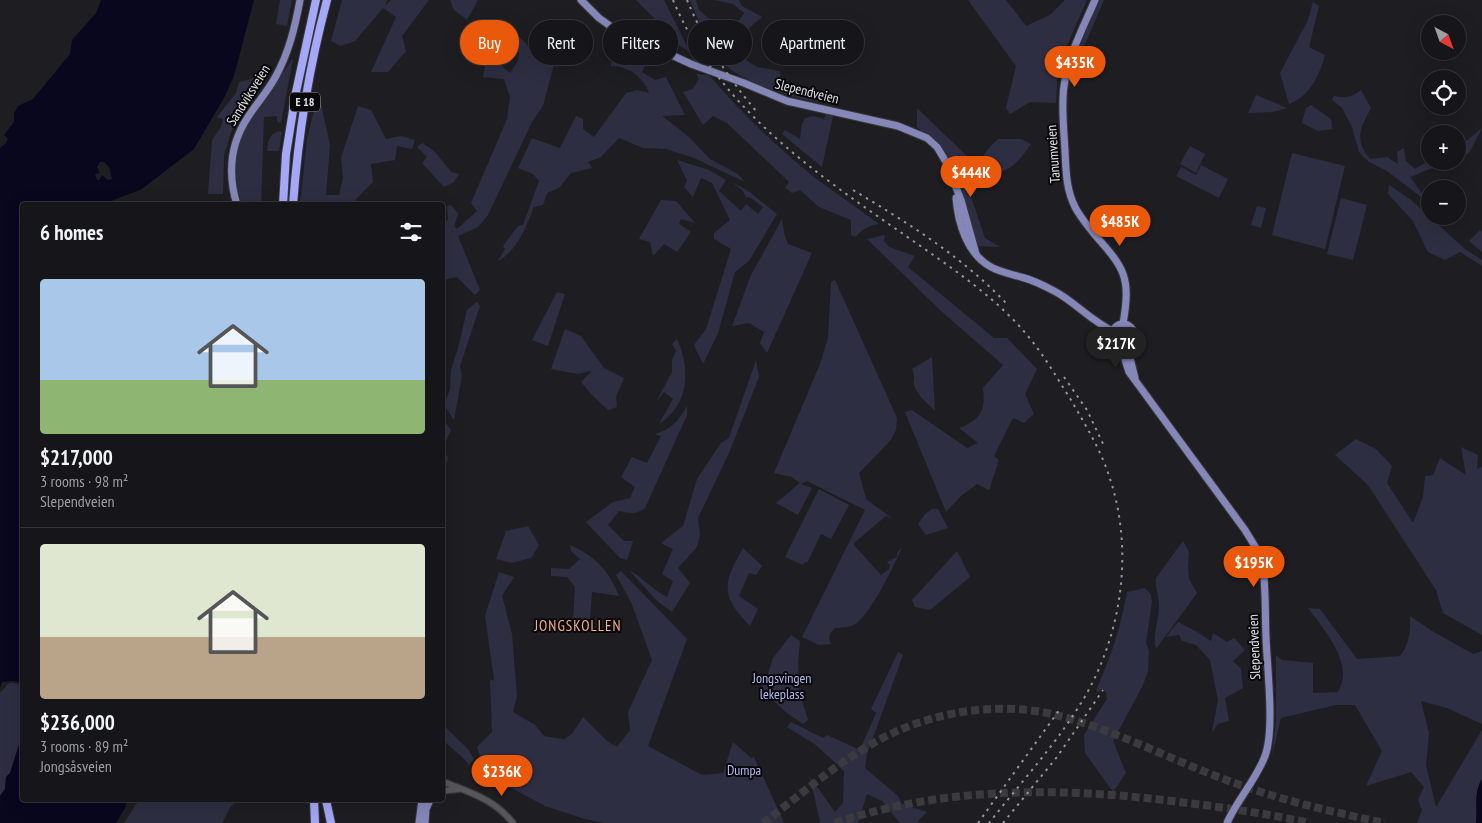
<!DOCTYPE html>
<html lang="en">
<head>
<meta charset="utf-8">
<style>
  body { margin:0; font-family:"PT Sans Narrow",sans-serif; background:#1f1f23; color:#f1f3f6; height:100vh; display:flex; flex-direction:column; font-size:19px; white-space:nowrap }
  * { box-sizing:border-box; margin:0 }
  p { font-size:16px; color:#9e9fa2 }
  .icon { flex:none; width:28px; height:28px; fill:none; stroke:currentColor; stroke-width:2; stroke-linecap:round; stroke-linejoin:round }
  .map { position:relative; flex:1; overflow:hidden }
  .panel { position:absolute; left:20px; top:202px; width:425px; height:600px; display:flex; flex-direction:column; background:#16161a; border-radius:5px; box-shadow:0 5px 20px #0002,0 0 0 1px #353539 }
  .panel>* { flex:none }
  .top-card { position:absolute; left:460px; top:20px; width:475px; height:45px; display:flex; gap:10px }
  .needle { width:32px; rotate:139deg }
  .buttons { position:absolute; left:1421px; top:15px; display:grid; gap:10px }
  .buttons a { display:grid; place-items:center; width:45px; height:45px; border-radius:50%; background:#16161a; box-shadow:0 5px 20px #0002,0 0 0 1px #353539; font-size:25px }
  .price { position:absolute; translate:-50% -42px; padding:0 11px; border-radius:18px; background:#ea580c; color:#fff; font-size:16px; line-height:32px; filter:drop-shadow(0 1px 2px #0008) }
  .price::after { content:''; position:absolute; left:50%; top:30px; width:15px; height:11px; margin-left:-8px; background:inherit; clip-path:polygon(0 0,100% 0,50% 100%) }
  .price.active { background:#222; color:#fff }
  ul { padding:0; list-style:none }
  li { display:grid; align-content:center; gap:10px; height:265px; padding:0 20px }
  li+li { border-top:1px solid #353539 }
  li span { display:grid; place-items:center; height:155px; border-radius:5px; color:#555 }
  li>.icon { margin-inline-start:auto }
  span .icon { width:90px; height:90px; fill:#fffc; stroke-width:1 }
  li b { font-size:21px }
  h2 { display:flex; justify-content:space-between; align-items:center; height:60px; padding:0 20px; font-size:21px }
  .tag { padding:0 18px; border-radius:22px; background:#16161a; box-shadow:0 5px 20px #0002,0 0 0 1px #353539; font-size:18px; line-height:45px }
  .tag.active { background:#ea580c; color:#fff }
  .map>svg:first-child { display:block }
  .green { fill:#2d2e41 }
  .water { fill:#08071e; fill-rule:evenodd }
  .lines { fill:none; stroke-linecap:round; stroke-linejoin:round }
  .highway-tunnel { stroke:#3b3b3f; stroke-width:8; stroke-dasharray:8 4; stroke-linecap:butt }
  .minor-casing { stroke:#38383c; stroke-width:8 }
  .major-casing { stroke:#38383c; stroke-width:9 }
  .highway-casing { stroke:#38383c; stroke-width:10 }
  .minor { stroke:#56565b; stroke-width:5.5 }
  .major { stroke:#8587b9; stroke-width:7 }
  .highway { stroke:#a5a7f7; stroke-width:8 }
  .rail { stroke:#969699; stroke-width:2; stroke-dasharray:2.5 5; stroke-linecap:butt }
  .labels { text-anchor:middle; stroke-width:4; stroke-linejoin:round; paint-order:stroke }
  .shield { fill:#08080a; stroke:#a0a1a3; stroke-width:1 }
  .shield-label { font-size:12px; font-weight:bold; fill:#e1e2e4 }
  .street-label { font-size:14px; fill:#e1e2e4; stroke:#08080a }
  .park-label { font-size:14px; fill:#b7baf2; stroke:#08080a }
  .neighbourhood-label { font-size:15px; letter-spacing:1px; fill:#f6ae87; stroke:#08080a }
</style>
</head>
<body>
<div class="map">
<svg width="1482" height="823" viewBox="0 0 1482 823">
  <rect width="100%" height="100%" fill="#1e1e22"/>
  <g class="green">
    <path d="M280 0H292L287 26 276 24Z"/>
    <path d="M342 0H387L385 6 391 0H429L402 36 406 51 388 72H371L396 17 383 8 355 41 341 46 331 41Z"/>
    <path d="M450 0H478L467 20 454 10Z"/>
    <path d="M636 0H664L690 52 653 30 658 22Z"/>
    <path d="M690 0H696L699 10 713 22 712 32 726 41 744 13 733 4 715 0H739L742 6 762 17 747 30 734 52 757 67 780 71 781 89 806 94 821 103C794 98 775 92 751 81 741 76 730 71 722 62 708 44 699 21 690 0Z"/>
    <path d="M968 0H1006L1026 26 1050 15 1065 0H1087L1058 66 1056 103 1030 102 1010 114 1006 108 1016 66Z"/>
    <path d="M1099 0H1104L1077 63 1067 93 1066 92 1074 60Z"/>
    <path d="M1313 2 1319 6 1309 47 1325 55C1319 76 1311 95 1289 104L1280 73 1308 20Z"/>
    <path d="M507 32C524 38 525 41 533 56L542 51 546 34 554 35 557 53 543 106 532 122 488 215 478 227 458 236 480 290 475 295 457 277 443 280V226L448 219 447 206 451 205 458 214 454 226 457 229 477 211 471 203 507 119 510 97 504 79 483 77 486 59 490 56 510 73 518 61 519 52 500 43Z"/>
    <path d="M650 56 642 72 655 80 666 77 685 115 662 116 688 136 710 159 738 174 745 182 694 158 666 149 643 148 619 138 601 157 588 162 592 168 571 173 559 188 547 193 543 205 534 207C526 227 517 251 498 261L505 249 503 246 518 226 523 225 539 181 533 174 518 168 532 138 560 148 576 116 583 119V129L594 137 626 93 637 90 649 93C644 77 627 66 611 66V63Z"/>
    <path d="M293 58 281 123 277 122V116L264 117 261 205H241L235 171 237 151 244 131 252 118Z"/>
    <path d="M696 74 709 75C740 112 776 146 814 177 835 193 858 208 879 224 870 226 862 228 856 237L851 235V220L819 207 800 190 792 193 785 188 789 182 727 123 713 116 703 125 683 92 693 89 699 79Z"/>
    <path d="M259 77 262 83 231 132 224 156 223 194H208L212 140 221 127 223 119 217 117 236 93 239 82Z"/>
    <path d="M1361 90 1371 108C1360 128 1354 140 1370 159L1387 157 1398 164 1397 152 1404 148 1406 161 1415 169 1430 160 1449 161 1410 177 1429 203 1387 171 1369 162 1359 152 1352 127 1342 108 1332 100 1334 96C1345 99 1352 97 1361 90Z"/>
    <path d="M1256 95 1287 108 1273 112 1248 113Z"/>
    <path d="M317 98 321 104 330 145 326 195H339L343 178 341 158 358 106 371 110 386 139 401 136 415 140 412 149 397 146 395 160 371 164 373 182 356 199 357 205H300L307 139Z"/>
    <path d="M1311 105 1331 119 1332 129 1318 131 1302 123 1306 108Z"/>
    <path d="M917 108 973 162 970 194 985 238 1000 247 976 246 947 158 926 134 917 127Z"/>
    <path d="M826 113 833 116 822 167 782 134 785 130 800 139 802 124 805 118 813 116 824 119Z"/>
    <path d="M1482 128 1469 153 1458 158V148Z"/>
    <path d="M279 131 282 132 279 151H267C268 141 269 134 279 131Z"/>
    <path d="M998 139H1021L1031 144C1013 170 1009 170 980 178 980 158 983 153 998 139Z"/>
    <path d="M423 143 435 152 451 172 459 174 454 182 444 187 422 163 427 157 417 147Z"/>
    <path d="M1190 146 1205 154 1196 173 1180 164Z"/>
    <path d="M1292 153 1345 166 1325 249 1272 235Z"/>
    <path d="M677 160 709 170 726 180 719 191 741 211 746 204 758 214 763 207 751 198 746 197 742 190 732 182 748 191 777 214 749 261 735 272 718 333 703 364 694 345 706 329 731 249 714 239V233L730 220 712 183 701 178 693 197 684 187 687 181Z"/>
    <path d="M1201 165 1228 179 1219 198 1176 176 1181 167 1196 175Z"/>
    <path d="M1389 185 1411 200 1465 249 1482 260V266L1460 252 1445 260 1428 252 1413 221 1388 194Z"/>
    <path d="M1341 198 1367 205 1353 260 1327 254Z"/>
    <path d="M661 200 676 201 695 223 681 219 679 224 691 232 677 252 664 244 653 256 650 242 639 239Z"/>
    <path d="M1257 206 1266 208 1261 228 1251 225Z"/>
    <path d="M782 219 784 233 788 244 812 253 767 353 760 343 764 332 749 323 732 326 751 275Z"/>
    <path d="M1480 230 1482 232V252L1469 241Z"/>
    <path d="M885 235 884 241 889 247 915 256 908 267 994 338H1007L1037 369 1025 394 1034 414 1024 423 1013 418 994 456 999 460 989 490 977 484 961 496 946 512 905 412 912 410 967 448 978 443 959 428C980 420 986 411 983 388L1003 365 942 312 867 239Z"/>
    <path d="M835 280 897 418 896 430 890 441 859 473 866 499 893 519 886 516 854 543V545L881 575 889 569 890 565 887 562 897 557V553L902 547C895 564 869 617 854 625 848 628 841 627 835 628 830 633 827 637 831 644L819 645 802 637 865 510 807 481 801 484 812 488 798 515 776 503 800 483 792 477 774 473 820 364 828 338 831 282Z"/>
    <path d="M557 292 565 294 548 346 532 340Z"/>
    <path d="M477 302 480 306 460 366 462 376 454 420 444 405 450 389 451 370 458 348 467 310Z"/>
    <path d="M565 329 581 336 604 368 624 378 616 397 617 407 608 410 593 396 581 382 592 371 578 374 551 369Z"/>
    <path d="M677 339C691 370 689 405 659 424L673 399 664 392 656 402 672 372V360L676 351 672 344Z"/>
    <path d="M932 357 935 411C927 403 918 396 914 385 913 379 916 378 912 369Z"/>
    <path d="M756 360 759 377 729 453 698 518 700 535 697 547 678 568 690 583 672 612 657 601 629 570C643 578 653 590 667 597L673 581 662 574 673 549 661 543 683 526 697 479 721 443 729 438Z"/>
    <path d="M687 406V415L645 508C637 515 629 513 619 511L608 525 624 541H633L627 560 620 558 586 522 613 502 630 498 635 487 621 477 632 457 647 463 661 436 655 434C672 429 678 421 687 406Z"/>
    <path d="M443 419 451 430 443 448 448 458 443 476Z"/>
    <path d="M1356 439 1376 449 1392 466 1387 483 1413 523 1423 497 1425 476 1433 475 1440 458 1466 475 1461 447 1478 455 1477 469 1482 467V635L1443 613 1436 590 1368 485 1335 455Z"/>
    <path d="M819 489 849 505 831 539 821 534 807 563 805 562 803 565 785 557Z"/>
    <path d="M932 509H938L948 528 926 535 918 524 925 514Z"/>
    <path d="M528 526 539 545 531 558 512 563 496 559 506 531Z"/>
    <path d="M1183 541 1189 552 1188 566 1189 579 1197 593 1156 649C1152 634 1159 621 1159 606 1159 597 1155 587 1156 578Z"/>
    <path d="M570 545C596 557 608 569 619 596L592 592 590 619H573L575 587 567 577 551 576V568L569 569 580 559 571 551Z"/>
    <path d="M743 548 762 566 756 575 749 573 739 596 758 609 750 626C721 596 722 584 743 548Z"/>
    <path d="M957 551 970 577 930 610 915 607 912 600Z"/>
    <path d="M621 571 687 639 648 746 702 775 723 773 733 742 751 758 754 757 784 823H605L585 819 545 806 485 774 477 747 492 732 490 681 494 679 485 616 499 572 514 577 502 596 512 634 517 696 513 712 535 725 544 736 564 739 572 734 583 717 607 741 617 747 630 730 628 712 652 660 631 602 616 575Z"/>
    <path d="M1145 588 1151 595 1152 601 1146 643 1149 651 1148 672 1142 687 1113 741 1126 773 1113 792 1085 753 1084 735 1107 699 1106 692 1102 689 1097 693V688C1112 654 1120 629 1127 592Z"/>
    <path d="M1308 608 1320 609 1357 659 1400 656C1409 644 1411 631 1410 616L1432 631 1473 654 1482 651V724L1447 708 1421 701 1429 733 1426 765 1436 807 1482 730V779C1473 793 1478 807 1476 823H1417L1422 810 1418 800 1424 787 1411 772 1366 786 1382 751 1355 705H1336L1281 718 1272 756 1276 720V655L1282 660 1313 663V693L1338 692C1355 663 1324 630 1308 608Z"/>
    <path d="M1178 622 1197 632 1211 641 1213 633 1227 642 1234 638 1245 650 1233 661 1241 669 1243 688 1225 698 1229 721 1218 724 1212 732 1218 700 1210 660 1196 645 1182 641 1179 635 1166 637Z"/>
    <path d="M791 635 800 641 798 662 799 691 808 720 803 724 787 713 761 690 768 674 773 658Z"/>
    <path d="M898 652 903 655 867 754 865 768 898 796 902 804 927 812 918 821 921 823H900L882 801 867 794 858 823H819L820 822 810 777 835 812 843 803 844 771 816 745 787 727 791 722 823 738 827 735 860 750 876 713 871 709Z"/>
    <path d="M9 683H14L22 686V717L21 718 22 735 10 773 6 777 5 789 0 796V693Z"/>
    <path d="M442 724 468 749 474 759 467 767 468 763C460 754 450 748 443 739Z"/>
    <path d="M138 800H239L231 806 222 823H124L137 803Z"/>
  </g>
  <g class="water">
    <path d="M101 0H254L234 76 224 98 194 149 142 189 101 205H22V635L20 651 22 664V683L13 681 2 682 0 688V148L6 143 8 139 4 135 14 122V113L18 106 33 99 70 54 72 40 96 13ZM100 162H104L109 167 112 179 108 180 102 175 99 180H97L95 174 100 173 97 167Z"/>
    <path d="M22 735V800H127L125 808 116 823H0V796L5 789 6 777 10 773Z"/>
    <path d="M1482 779V823H1476C1478 807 1473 793 1482 779Z"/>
  </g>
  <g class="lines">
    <g class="highway-tunnel">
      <path d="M763 823C811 787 860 742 918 723 962 708 1011 704 1056 715 1116 730 1171 760 1229 781 1280 800 1332 812 1385 823"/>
      <path d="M835 823C949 785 1069 787 1187 803 1228 808 1269 814 1310 823"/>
    </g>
    <defs>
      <g id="minor">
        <path d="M442 781C470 793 493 798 513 823"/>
        <path d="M442 791 460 789"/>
      </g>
      <g id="major">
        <path d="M581 0 599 18 613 28 691 64 744 83 787 101 898 126 927 138 937 147 946 162 961 200 976 254"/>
        <path d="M1095 0C1083 28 1068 56 1064 86 1061 107 1064 130 1065 151 1066 171 1066 189 1075 207 1080 217 1088 226 1095 235 1125 269 1131 277 1123 324"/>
        <path d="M956 198C958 223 967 254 991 267 1000 272 1011 274 1021 277 1033 280 1045 286 1056 292 1076 303 1091 321 1113 331"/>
        <path d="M237 205C228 175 230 144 248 117 257 103 268 91 276 76 289 52 295 27 300 0"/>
        <circle cx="1123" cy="335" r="11"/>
        <path d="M1129 343 1130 358 1135 378"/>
        <path d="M1120 345 1129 372 1245 530 1256 548 1263 568C1266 591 1265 614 1266 637 1267 668 1275 729 1265 756 1256 780 1237 800 1227 823"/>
        <path d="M419 823 422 800"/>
        <path d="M425 823 426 809 430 800"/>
      </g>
      <g id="highway">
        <path d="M283 205 286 154 296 92 316 0"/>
        <path d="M293 205C298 136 309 67 327 0"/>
        <path d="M314 800 315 823"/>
        <path d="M326 800 331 823"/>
      </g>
    </defs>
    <use href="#minor" class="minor-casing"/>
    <use href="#major" class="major-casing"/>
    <use href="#highway" class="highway-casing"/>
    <use href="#minor" class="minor"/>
    <use href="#major" class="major"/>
    <use href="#highway" class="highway"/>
    <g class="rail">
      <path d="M673 0C727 129 854 196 961 275 985 293 1008 312 1027 335 1044 355 1057 378 1071 400 1084 423 1098 445 1107 470 1134 543 1124 626 1087 693 1060 740 1022 781 989 823"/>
      <path d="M687 0C704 41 728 78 757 112"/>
      <path d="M853 190C908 223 961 256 1006 303"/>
      <path d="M1064 377 1087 410 1105 448"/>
      <path d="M978 823 1060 709"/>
      <path d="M1003 823 1057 757 1103 690"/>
    </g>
  </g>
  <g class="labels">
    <rect class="shield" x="290" y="92.5" width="30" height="19" rx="4"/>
    <g class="shield-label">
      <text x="305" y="106">E 18</text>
    </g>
    <g class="street-label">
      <text transform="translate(807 91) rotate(14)" y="5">Slependveien</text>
      <text transform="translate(248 95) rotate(-58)" y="5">Sandviksveien</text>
      <text transform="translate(1053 154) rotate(-94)" y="5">Tanumveien</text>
      <text transform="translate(1254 647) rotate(-92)" y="5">Slependveien</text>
    </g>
    <g class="park-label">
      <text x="782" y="683">Jongsvingen<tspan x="782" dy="16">lekeplass</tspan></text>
      <text x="744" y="775">Dumpa</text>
    </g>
    <g class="neighbourhood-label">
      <text x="578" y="631">JONGSKOLLEN</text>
    </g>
  </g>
</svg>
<div class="buttons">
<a><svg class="needle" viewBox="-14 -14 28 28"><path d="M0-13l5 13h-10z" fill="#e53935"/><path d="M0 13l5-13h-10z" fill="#9e9fa2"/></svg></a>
<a><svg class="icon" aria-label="locate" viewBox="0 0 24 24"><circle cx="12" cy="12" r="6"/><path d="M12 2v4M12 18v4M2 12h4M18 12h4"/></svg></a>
<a>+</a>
<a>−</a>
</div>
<b class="price" style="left:1075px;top:88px">$435K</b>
<b class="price" style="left:971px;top:198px">$444K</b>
<b class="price" style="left:1120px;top:247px">$485K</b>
<b class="price active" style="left:1116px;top:369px">$217K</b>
<b class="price" style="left:1254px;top:588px">$195K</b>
<b class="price" style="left:502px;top:797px">$236K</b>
<div class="top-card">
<a class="tag active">Buy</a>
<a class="tag">Rent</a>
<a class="tag">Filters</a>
<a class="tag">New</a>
<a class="tag">Apartment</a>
</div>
<section class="panel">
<h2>6 homes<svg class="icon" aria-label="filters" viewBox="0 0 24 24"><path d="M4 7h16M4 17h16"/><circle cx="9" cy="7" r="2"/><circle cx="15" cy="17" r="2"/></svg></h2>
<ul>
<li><span style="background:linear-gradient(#a9c7e8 65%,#8fb573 0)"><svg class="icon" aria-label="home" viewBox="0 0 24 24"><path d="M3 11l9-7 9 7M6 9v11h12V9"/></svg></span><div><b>$217,000</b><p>3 rooms · 98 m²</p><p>Slependveien</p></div></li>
<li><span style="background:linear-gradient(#dfe7d0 60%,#b9a48a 0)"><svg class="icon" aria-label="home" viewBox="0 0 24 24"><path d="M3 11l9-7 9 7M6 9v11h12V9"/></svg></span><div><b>$236,000</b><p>3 rooms · 89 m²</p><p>Jongsåsveien</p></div></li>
</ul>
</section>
</div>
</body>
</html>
